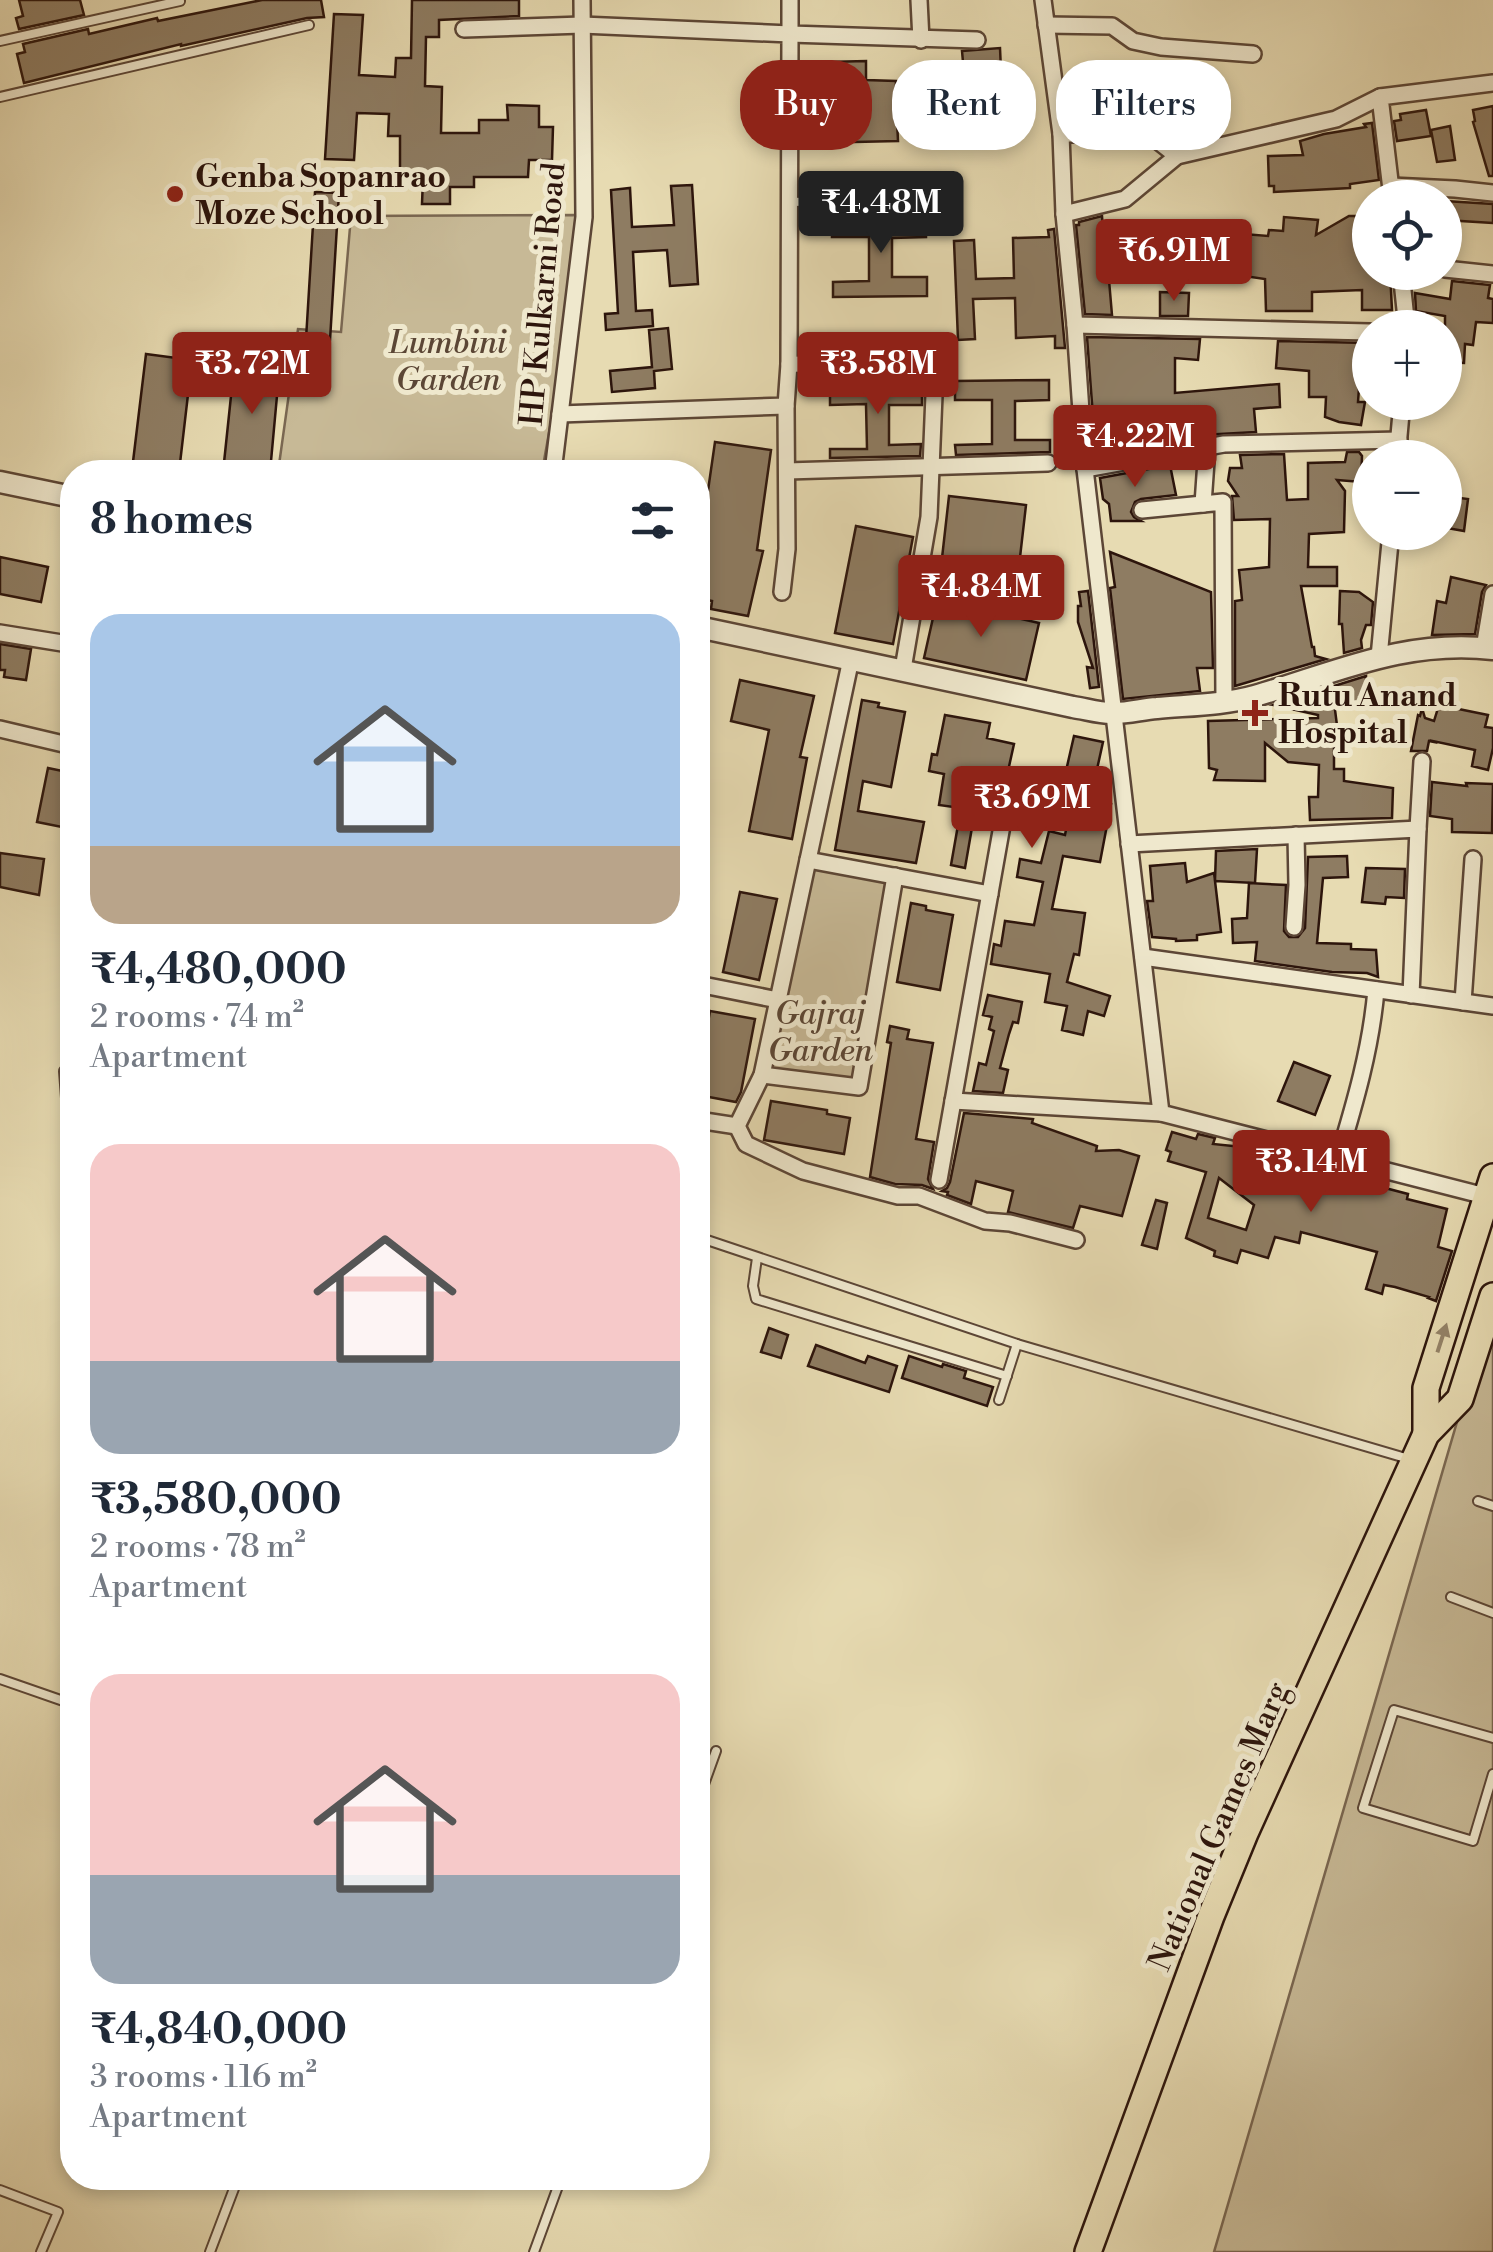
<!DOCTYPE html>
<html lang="en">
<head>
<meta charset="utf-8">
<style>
  body { margin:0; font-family:"Libre Bodoni",serif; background:#f6f6f7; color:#1f2937; height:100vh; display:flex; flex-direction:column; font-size:38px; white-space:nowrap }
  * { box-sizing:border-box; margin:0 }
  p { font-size:32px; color:#747a83 }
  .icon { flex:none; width:55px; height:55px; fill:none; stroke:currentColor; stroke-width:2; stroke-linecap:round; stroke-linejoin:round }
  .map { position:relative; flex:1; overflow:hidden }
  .drawer { position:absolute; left:60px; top:460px; width:650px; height:1730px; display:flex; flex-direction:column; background:#fff; border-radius:40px; box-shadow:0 5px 15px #0003 }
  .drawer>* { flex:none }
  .banner { position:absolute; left:740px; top:60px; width:602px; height:90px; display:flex; gap:20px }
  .buttons { position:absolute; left:1352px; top:180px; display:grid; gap:20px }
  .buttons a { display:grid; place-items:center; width:110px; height:110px; border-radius:50%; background:#fff; box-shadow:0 5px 15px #0003; font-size:50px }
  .price { position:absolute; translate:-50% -85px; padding:0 22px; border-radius:10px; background:#8f2418; color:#fff; font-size:32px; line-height:65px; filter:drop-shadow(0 2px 5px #0008) }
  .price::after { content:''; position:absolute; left:50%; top:60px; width:30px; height:22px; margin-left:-15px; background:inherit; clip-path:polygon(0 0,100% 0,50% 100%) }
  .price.active { background:#222; color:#fff }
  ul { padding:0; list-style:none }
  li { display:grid; align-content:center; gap:20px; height:530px; padding:0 30px }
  li span { display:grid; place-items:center; height:310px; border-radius:30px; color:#555 }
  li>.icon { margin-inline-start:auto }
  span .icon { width:180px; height:180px; fill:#fffc; stroke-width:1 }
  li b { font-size:42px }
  h2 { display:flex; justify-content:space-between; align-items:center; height:120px; padding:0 30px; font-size:42px }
  .chip { padding:0 35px; border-radius:40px; background:#fff; box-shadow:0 5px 15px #0003; font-size:35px; line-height:90px }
  .chip.active { background:#8f2418; color:#fff }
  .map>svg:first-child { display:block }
  .green { fill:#c7b996; stroke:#7a6751; stroke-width:2.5 }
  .building { fill:#8e7c62; stroke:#2d150c; stroke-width:2.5; fill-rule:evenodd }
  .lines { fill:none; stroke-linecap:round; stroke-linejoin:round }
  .service-casing { stroke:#5c4636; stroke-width:12 }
  .minor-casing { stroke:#5c4636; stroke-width:20 }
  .tertiary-casing { stroke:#5c4636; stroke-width:25 }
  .primary-casing { stroke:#2d150c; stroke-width:30 }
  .service { stroke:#efe8cd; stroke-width:8 }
  .minor { stroke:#efe8cd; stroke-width:15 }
  .tertiary { stroke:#efe8cd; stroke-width:20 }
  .primary { stroke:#e7dbb2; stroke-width:25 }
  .oneway { fill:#938267 }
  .poi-dot { fill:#8f2418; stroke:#efe8cd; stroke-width:4 }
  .labels { text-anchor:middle; stroke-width:10; stroke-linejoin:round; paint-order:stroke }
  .poi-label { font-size:32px; font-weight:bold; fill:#2d150c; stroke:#efe8cd; text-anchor:start }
  .street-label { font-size:32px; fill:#2d150c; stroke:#efe8cd }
  .park-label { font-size:32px; font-style:italic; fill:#5b4635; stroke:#efe8cd }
</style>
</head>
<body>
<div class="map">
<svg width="1493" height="2252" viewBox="0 0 1493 2252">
  <rect width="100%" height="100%" fill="#e7dbb2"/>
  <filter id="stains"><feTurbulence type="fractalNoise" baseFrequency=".002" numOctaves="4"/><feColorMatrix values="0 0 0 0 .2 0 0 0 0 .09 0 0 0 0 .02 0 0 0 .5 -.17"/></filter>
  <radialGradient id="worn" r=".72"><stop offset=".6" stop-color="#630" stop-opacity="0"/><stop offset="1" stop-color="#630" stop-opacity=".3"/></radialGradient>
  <g class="green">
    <path d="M576 215 552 416 542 472H278L298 329 341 332 351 216Z"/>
    <path d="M808 860 895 876 859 1087 762 1075Z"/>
    <path d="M1493 1299V2252H1214Z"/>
  </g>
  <g class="building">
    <path d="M19 0H80L84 15 19 29 16 18 23 16Z"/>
    <path d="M262 0H321L324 17 307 18 181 46V44L24 83 17 54 25 52 23 44 88 29 89 34 157 18 158 21Z"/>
    <path d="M412 0H519V16L439 20V37H426L425 86 442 87 441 133H479V120H508L507 105 539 106V127H553L552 160H529L528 177H474V187H450V204H422L423 178 400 177V136H388L389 114 357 113 354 160 325 159 334 14 363 15 359 75 395 77 396 58H411Z"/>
    <path d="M1000 48 1003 116 974 118 975 136 937 138 932 75 964 73 962 51Z"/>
    <path d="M866 61V80L896 81 895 120H897L898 141 855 142V124L846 123 844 112H830L826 62Z"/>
    <path d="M1207 97V126L1164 127 1163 98Z"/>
    <path d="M1493 106V176H1489L1473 122 1475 121 1473 110Z"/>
    <path d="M1426 110 1431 136 1397 141 1394 121 1401 120 1400 114Z"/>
    <path d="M1372 123 1379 180 1350 184V188L1274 192V186H1269L1268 156 1303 155 1300 141 1324 134 1366 127 1364 124Z"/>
    <path d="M1450 126 1455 160 1437 162 1431 130Z"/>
    <path d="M692 185 698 284 670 286 667 250 633 252 636 311 652 310 653 326 606 330 605 314 618 313 611 190 630 188 632 227 674 225 671 186Z"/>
    <path d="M315 192 339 193 330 340 306 339Z"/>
    <path d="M1445 201 1493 204V223L1445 220Z"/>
    <path d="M1102 216 1104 245 1134 254 1133 280H1109L1112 315 1085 314 1076 225H1079V222Z"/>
    <path d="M1349 216H1370V272H1390L1392 310H1362V290L1312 292V311H1266L1265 279 1224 273 1227 257 1166 254 1167 234 1181 235V229L1268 236 1269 230 1283 231 1284 217 1318 220 1316 235Z"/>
    <path d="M926 217V237L892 238V277H927V296L833 297V282L869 281V237H832V218Z"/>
    <path d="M1054 229 1065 348H1055V336L1016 338 1015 298 973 299 975 339 958 340 954 241 974 240 976 279 1014 278 1013 238 1049 237 1048 230Z"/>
    <path d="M1452 281 1490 285 1488 298 1493 299V323L1476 322 1473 345 1465 344 1464 363 1445 362V316L1416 311 1415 293 1450 299Z"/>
    <path d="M1160 292 1189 293 1188 316H1160Z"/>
    <path d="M668 328 672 369 654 371 655 388 612 392 610 371 652 367 649 330Z"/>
    <path d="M1087 337 1200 339 1198 360 1175 358V393L1279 384 1280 407 1254 409 1256 432 1202 435 1201 430 1183 431V424L1153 425V445L1096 456Z"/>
    <path d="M1278 341 1369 343 1366 362 1361 361 1358 402H1365L1361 425 1339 422 1325 417 1326 397H1309V371L1276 368Z"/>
    <path d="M146 354 192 360 179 472 132 470Z"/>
    <path d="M235 358 280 363 270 472H223Z"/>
    <path d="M1049 380V400L1015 401V440H1050V452L956 455 955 445 992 444V400H955V381Z"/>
    <path d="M922 384V405H889V445L921 444 920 456 830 458V449H867L866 404 830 405V386Z"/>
    <path d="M715 442 771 450 757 550 763 551 748 616 711 609 712 601 698 598V538L701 539Z"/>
    <path d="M1347 452H1359L1362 456 1361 482 1337 480 1345 491 1344 532 1309 534 1308 567H1337V586H1301L1312 647H1314L1315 656 1326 659 1235 686V601L1242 600 1239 570 1269 567 1270 519 1234 520 1232 496H1238L1228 481 1230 468H1242L1240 455 1284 454 1287 500 1308 499V463L1345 462Z"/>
    <path d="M1170 465 1176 495 1141 499 1135 502 1131 512 1134 517 1141 521H1111L1109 504 1103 499 1100 478Z"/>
    <path d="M949 496 1026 505 1018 575 941 567Z"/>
    <path d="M1452 497 1468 499 1464 531 1447 528Z"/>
    <path d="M856 526 913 537 893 644 835 633Z"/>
    <path d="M1110 552 1211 592 1213 668H1197L1200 691 1123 699 1110 588 1115 587Z"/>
    <path d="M0 557 48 567 41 602 0 594Z"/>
    <path d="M1451 577 1486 585 1482 592 1475 634 1432 635 1437 601 1446 603Z"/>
    <path d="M1088 591 1099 687 1090 688 1087 667 1093 668 1078 622V606H1081L1079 592Z"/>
    <path d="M1340 591 1359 592 1373 602 1371 625H1366L1361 640 1362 648 1344 653 1342 624H1339Z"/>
    <path d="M937 600 1039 623 1026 680 924 658Z"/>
    <path d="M0 644 31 649 26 680 4 677 5 670H0Z"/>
    <path d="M1366 676 1365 703 1334 702 1339 741H1334V769H1344V781L1393 788 1392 818 1310 820 1309 797H1318L1319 765 1288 762 1265 743V781L1214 780 1217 770 1209 768 1208 721 1318 718V715L1273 705Z"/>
    <path d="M740 680 814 696 800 757 807 758 792 839 749 831 769 730 731 721Z"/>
    <path d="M862 700 879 703 878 707 905 712 891 787 863 781 858 811 924 822 916 863 835 850Z"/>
    <path d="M1439 705 1488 715 1485 727 1493 728V748L1488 770 1472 766 1475 750 1433 741 1434 742 1429 741 1427 751H1411L1418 715 1420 716 1422 708 1425 718 1434 721Z"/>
    <path d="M945 715 990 723 987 738 1014 744 1008 771 1063 784 1074 736 1103 742 1090 801 1111 804 1100 862 1063 856 1052 909 1085 913 1079 955 1074 954 1067 982 1110 996 1104 1016 1088 1011 1083 1035 1062 1030 1067 1006 1045 1002 1050 974 991 964 994 944 1001 946 1005 921 1034 925 1043 882 1017 877 1020 859 1041 863 1049 831 1065 835 1071 804 979 787 965 868 951 865 961 808 939 805 944 774 929 771 932 754 937 755Z"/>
    <path d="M48 768 72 773V829L37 822Z"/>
    <path d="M1432 782 1467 786 1466 783 1493 784 1492 833 1452 832V819L1430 816Z"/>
    <path d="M1257 849 1255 883 1215 881 1221 932 1197 935V940L1176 941V939L1152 937 1147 901H1153L1150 866 1185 863 1187 882 1214 873 1215 880 1216 851Z"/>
    <path d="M0 853 44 859 39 895 0 887Z"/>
    <path d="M1347 856 1348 877 1323 878 1317 943 1351 944V949L1376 950 1378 977 1367 973 1332 972 1255 961 1257 942 1233 943 1232 919 1247 918 1249 883 1286 885 1284 931 1289 937H1298L1305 928 1308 857Z"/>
    <path d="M1366 868 1405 869 1404 898 1386 897 1385 904 1362 902Z"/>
    <path d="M740 892 777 899 759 980 723 972Z"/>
    <path d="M911 903 926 906V910L953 915 940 990 897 982Z"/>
    <path d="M988 995 1022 1002 1018 1023 1013 1022 1009 1034 1000 1068 1008 1070 1003 1093 973 1091 979 1063 986 1065 994 1031 989 1029 992 1017 983 1015Z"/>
    <path d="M710 1011 755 1019 741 1092 736 1102 698 1095V1080Z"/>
    <path d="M890 1026 909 1030 907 1039 933 1043 916 1139 934 1142 928 1179 933 1189 922 1185 895 1184 870 1177 891 1043 887 1042Z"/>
    <path d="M1294 1062 1330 1076 1315 1115 1278 1101Z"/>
    <path d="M771 1101 827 1110V1114L850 1118 844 1154 764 1140Z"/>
    <path d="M964 1113 1033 1119 1032 1123 1097 1146 1096 1151 1119 1150 1139 1156 1122 1216 1080 1206 1073 1228 1008 1212 1013 1191 976 1181 971 1204 947 1195 948 1192 942 1191 947 1188 950 1182Z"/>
    <path d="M1172 1132 1196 1139 1198 1134 1215 1138 1213 1144 1252 1148 1258 1151 1255 1173 1293 1182 1302 1161 1320 1165 1319 1168 1324 1169V1172L1408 1194 1407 1199 1447 1209 1438 1247 1452 1251 1436 1301 1428 1298 1429 1297 1395 1287 1384 1285 1382 1294 1366 1289 1377 1252 1301 1232 1299 1243 1275 1237 1268 1258 1241 1250 1237 1263 1214 1256 1215 1251 1186 1238 1206 1172 1168 1161 1171 1152 1166 1150ZM1219 1178 1254 1205 1246 1230 1208 1218Z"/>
    <path d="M1156 1200 1167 1203 1157 1249 1142 1245Z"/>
    <path d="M769 1328 788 1335 781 1358 761 1352Z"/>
    <path d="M816 1345 865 1363 868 1356 897 1366 889 1392 808 1366Z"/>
    <path d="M909 1356 942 1367 943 1364 966 1371 964 1378 993 1387 987 1406 902 1378Z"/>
  </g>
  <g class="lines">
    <defs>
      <g id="service">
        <path d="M0 41 180 1"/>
        <path d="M0 97 309 25"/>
        <path d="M790 202 940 199"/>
        <path d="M64 1071 66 1098 72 1110"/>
        <path d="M698 1237 1017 1344 1409 1459"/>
        <path d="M757 1258 753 1286 756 1299 1007 1376"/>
        <path d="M999 1400 1017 1344"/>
        <path d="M1478 1501 1493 1506"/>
        <path d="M1451 1597 1493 1613"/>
        <path d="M0 1679 72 1704"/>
        <path d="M1493 1738 1394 1710 1363 1808 1473 1841 1493 1774"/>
        <path d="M698 1801 716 1751"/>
        <path d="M0 2190 58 2212 41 2252"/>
        <path d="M210 2252 238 2178"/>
        <path d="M534 2252 561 2178"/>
      </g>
      <g id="minor">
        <path d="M790 0V34L977 40"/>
        <path d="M919 0 921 40"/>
        <path d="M1043 0 1061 134 1064 214 1075 325 1085 469 1161 1113 1493 1198"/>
        <path d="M1046 25 1112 26 1133 41 1161 47 1253 54"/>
        <path d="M464 29 582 25 790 34 789 364 786 406 560 414"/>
        <path d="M1061 134H1149L1177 156"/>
        <path d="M1391 186 1455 189 1493 193"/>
        <path d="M1392 198 1380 97 1493 83"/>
        <path d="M1064 214 1125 199 1177 156 1336 119 1380 97"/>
        <path d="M1445 269 1493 274"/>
        <path d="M1401 272 1407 328"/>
        <path d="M1075 325 1370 332"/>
        <path d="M789 364 924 367 933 377 934 395 929 517 903 669"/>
        <path d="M1397 458 1402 402"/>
        <path d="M1085 469 1224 444 1399 440"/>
        <path d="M787 471 1048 463"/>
        <path d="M553 472 584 217 582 0"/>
        <path d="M1203 504 1207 447"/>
        <path d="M1142 510 1223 502 1224 702"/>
        <path d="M782 592 787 549 786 406"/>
        <path d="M0 633 62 643"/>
        <path d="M1484 648 1493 594"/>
        <path d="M1379 657 1391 532"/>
        <path d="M0 729 72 746"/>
        <path d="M1418 829 1422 761"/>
        <path d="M1129 844 1418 829 1411 995"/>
        <path d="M808 860 990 894"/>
        <path d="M1294 927 1297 885 1296 835"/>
        <path d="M1143 957 1493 1006"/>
        <path d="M698 984 778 1000"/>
        <path d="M1463 1002 1473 859"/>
        <path d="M762 1075 859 1087 895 876"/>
        <path d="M953 1101 1161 1113"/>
        <path d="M698 1120 737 1126"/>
        <path d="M737 1126 762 1075 851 659"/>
        <path d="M737 1126 746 1144 803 1171 898 1196H919L985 1221 1010 1223 1076 1240"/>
        <path d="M1338 1159C1355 1103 1371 1048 1376 990"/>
        <path d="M939 1180 1006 803"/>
      </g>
      <g id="tertiary">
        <path d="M0 482 72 497"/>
        <path d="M698 627 1073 707C1086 709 1099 713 1111 713 1126 714 1142 709 1157 708 1190 705 1223 705 1255 696 1337 672 1405 639 1493 649"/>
      </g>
      <g id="primary">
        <path d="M1426 1434V1388L1493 1177"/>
        <path d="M1088 2252 1211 1916 1245 1833 1426 1434 1460 1399 1493 1296"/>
      </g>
    </defs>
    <use href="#service" class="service-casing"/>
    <use href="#minor" class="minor-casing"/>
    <use href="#tertiary" class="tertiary-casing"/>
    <use href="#primary" class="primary-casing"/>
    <use href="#service" class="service"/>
    <use href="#minor" class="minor"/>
    <use href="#tertiary" class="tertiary"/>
    <use href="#primary" class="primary"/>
  </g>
  <defs><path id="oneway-solid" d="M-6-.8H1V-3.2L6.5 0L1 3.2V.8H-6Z" transform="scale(2.5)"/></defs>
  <use class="oneway" href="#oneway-solid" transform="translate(1442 1338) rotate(-72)"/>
  <g class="poi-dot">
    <circle cx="175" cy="194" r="10"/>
    <path d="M1250 698h10v10h10v10h-10v10h-10v-10h-10v-10h10z"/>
  </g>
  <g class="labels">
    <g class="poi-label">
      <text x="195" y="187">Genba Sopanrao<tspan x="195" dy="37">Moze School</tspan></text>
      <text x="1278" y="706">Rutu Anand<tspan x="1278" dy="37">Hospital</tspan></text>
    </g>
    <g class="street-label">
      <text transform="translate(542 294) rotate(-85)" y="11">HP Kulkarni Road</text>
      <text transform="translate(1218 1826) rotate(-67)" y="11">National Games Marg</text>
    </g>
    <g class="park-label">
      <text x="448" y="353">Lumbini<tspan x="448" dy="37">Garden</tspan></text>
      <text x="820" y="1024">Gajraj<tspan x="820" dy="37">Garden</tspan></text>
    </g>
  </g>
  <rect width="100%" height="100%" filter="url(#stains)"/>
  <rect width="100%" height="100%" fill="url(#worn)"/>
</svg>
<div class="buttons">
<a><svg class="icon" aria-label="locate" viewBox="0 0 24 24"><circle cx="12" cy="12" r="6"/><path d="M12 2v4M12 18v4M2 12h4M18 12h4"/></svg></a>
<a>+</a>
<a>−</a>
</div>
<b class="price active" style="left:881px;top:256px">₹4.48M</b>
<b class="price" style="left:1174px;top:304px">₹6.91M</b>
<b class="price" style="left:252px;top:417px">₹3.72M</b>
<b class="price" style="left:878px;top:417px">₹3.58M</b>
<b class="price" style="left:1135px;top:490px">₹4.22M</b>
<b class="price" style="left:981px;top:640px">₹4.84M</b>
<b class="price" style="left:1032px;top:851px">₹3.69M</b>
<b class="price" style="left:1311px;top:1215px">₹3.14M</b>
<div class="banner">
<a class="chip active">Buy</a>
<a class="chip">Rent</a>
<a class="chip">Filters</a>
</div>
<section class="drawer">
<h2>8 homes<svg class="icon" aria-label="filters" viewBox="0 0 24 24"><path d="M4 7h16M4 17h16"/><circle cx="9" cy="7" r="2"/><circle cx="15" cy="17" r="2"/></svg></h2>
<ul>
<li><span style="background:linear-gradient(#a9c7e8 75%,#b9a48a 0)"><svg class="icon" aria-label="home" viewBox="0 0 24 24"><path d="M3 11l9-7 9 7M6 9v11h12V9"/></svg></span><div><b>₹4,480,000</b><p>2 rooms · 74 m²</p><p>Apartment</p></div></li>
<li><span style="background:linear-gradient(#f6c9c9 70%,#9aa5b1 0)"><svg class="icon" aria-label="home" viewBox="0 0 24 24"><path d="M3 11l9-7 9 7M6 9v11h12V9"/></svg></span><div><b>₹3,580,000</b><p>2 rooms · 78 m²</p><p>Apartment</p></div></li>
<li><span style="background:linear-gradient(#f6c9c9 65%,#9aa5b1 0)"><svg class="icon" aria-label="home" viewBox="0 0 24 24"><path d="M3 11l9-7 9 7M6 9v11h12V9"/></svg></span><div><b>₹4,840,000</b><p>3 rooms · 116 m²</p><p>Apartment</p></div></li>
</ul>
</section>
</div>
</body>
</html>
